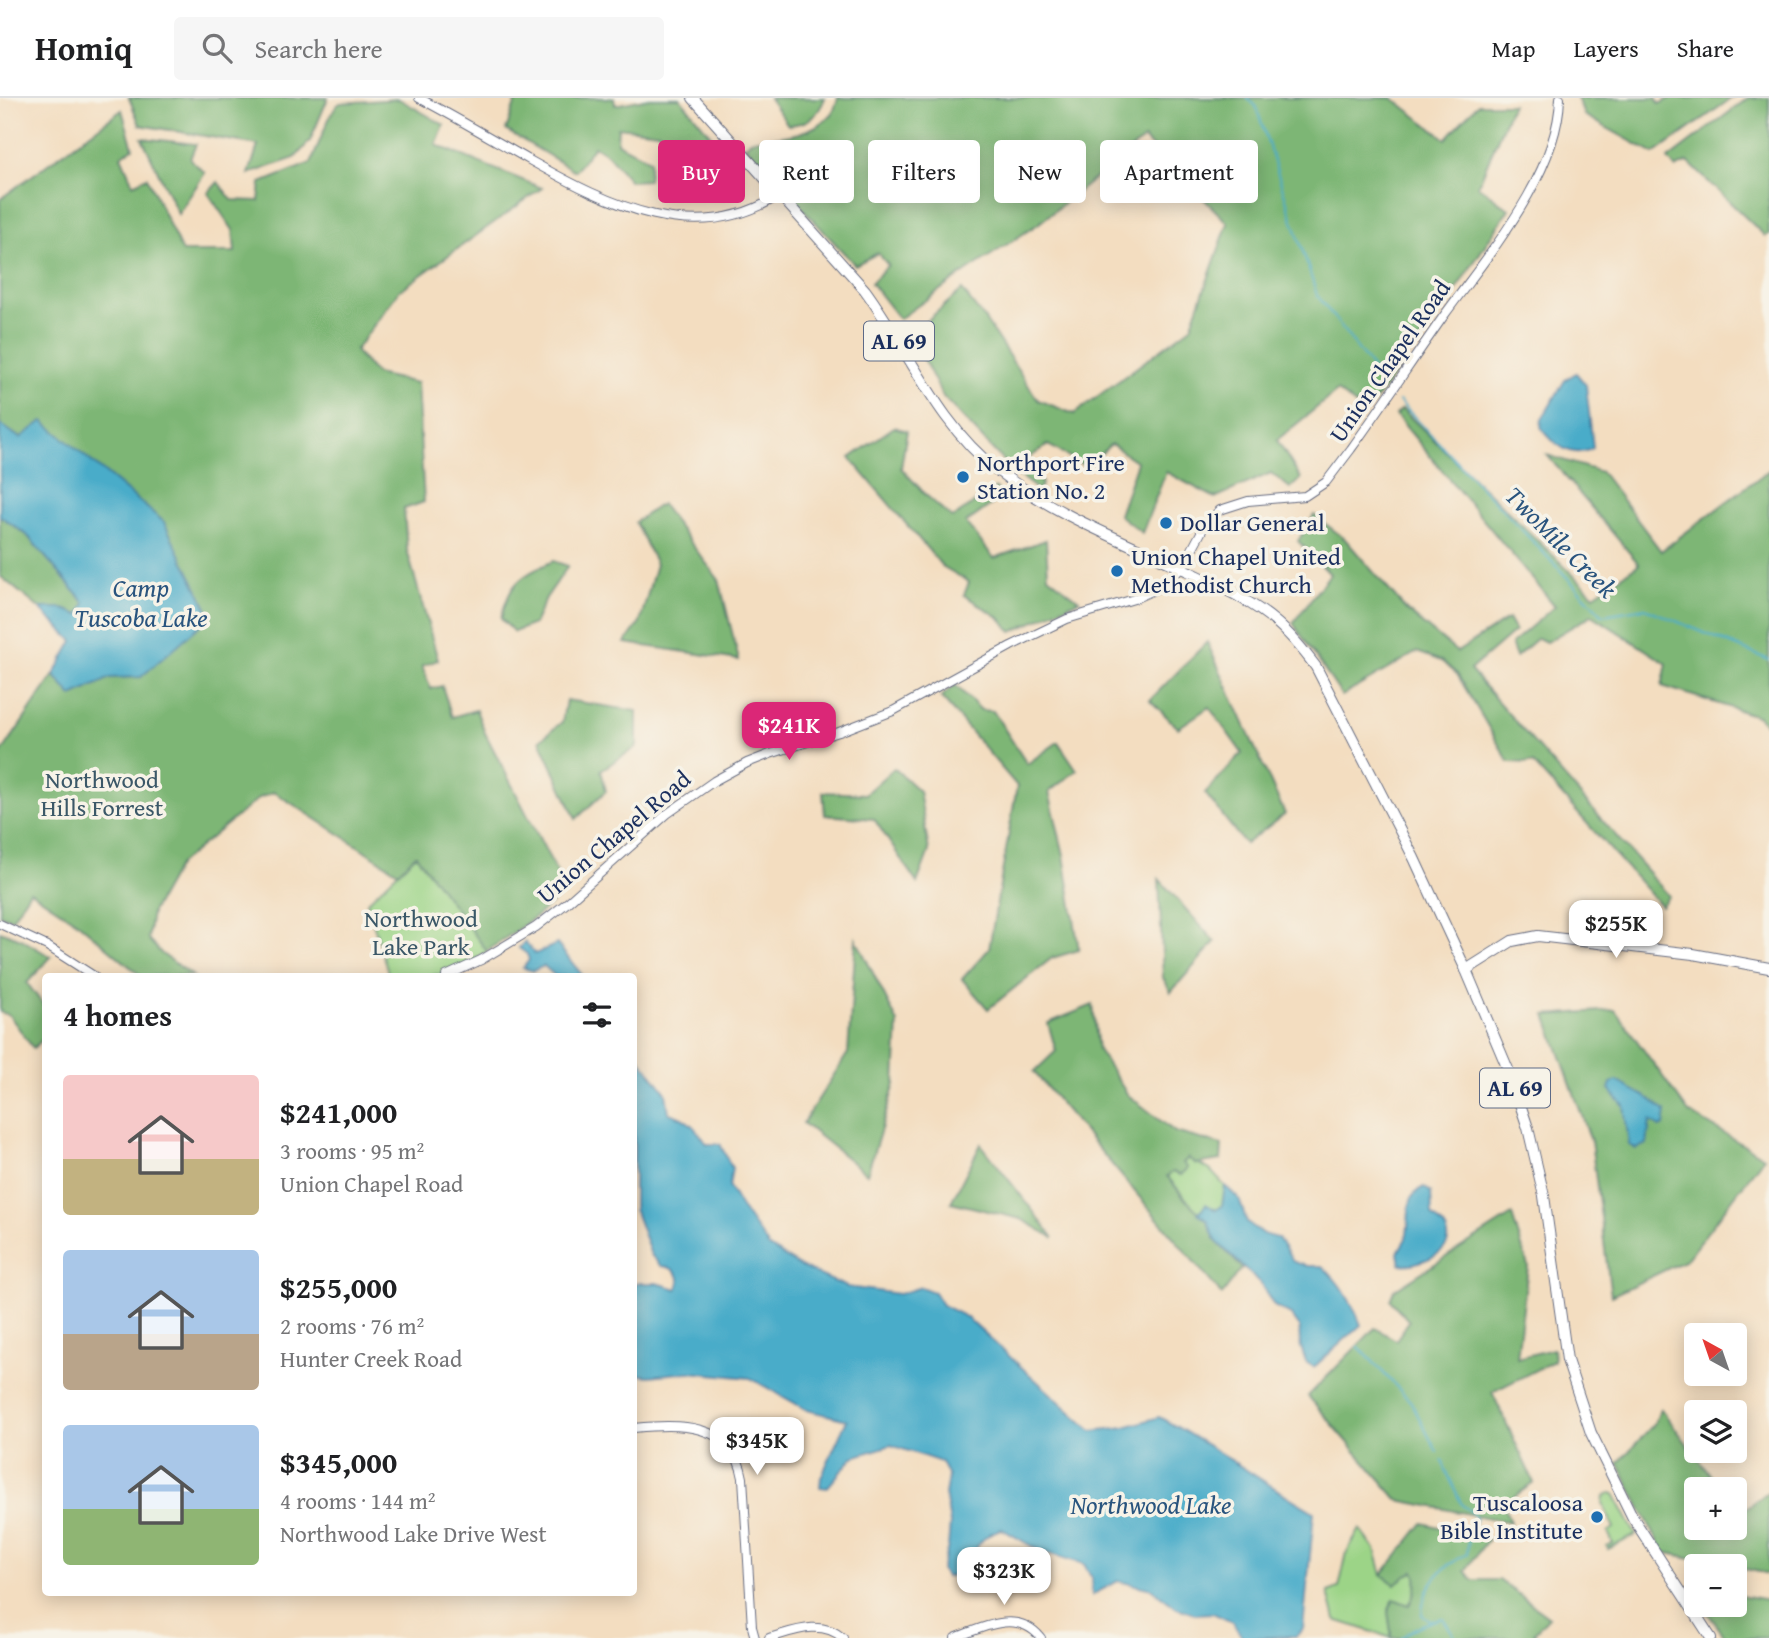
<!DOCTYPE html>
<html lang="en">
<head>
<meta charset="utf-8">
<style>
  body { margin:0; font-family:"Gentium Book Plus",serif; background:#f6f6f6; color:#202124; height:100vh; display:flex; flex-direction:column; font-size:26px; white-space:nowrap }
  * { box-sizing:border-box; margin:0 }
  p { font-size:23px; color:#757577 }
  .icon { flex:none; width:38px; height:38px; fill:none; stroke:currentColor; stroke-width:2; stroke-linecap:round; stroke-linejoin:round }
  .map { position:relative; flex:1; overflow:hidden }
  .details { position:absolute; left:42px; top:875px; width:595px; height:623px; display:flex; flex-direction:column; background:#fff; border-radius:7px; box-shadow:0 4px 18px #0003 }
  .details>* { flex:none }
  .hud { position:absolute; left:658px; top:42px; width:665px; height:63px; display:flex; gap:14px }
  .needle { width:46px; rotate:320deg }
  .tools { position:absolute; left:1684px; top:1225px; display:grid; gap:14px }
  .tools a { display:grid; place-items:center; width:63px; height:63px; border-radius:7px; background:#fff; box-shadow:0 4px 18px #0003; font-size:35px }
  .price { position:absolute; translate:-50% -60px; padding:0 16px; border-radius:14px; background:#fff; color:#222; font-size:23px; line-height:46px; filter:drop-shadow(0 2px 4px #0008) }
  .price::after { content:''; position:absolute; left:50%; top:42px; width:21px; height:16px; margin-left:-10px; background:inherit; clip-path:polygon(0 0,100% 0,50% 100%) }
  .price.current { background:#db2777; color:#fff }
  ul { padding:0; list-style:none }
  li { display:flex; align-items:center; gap:21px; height:175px; padding:0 21px }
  li span { display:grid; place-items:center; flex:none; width:196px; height:140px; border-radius:7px; color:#555 }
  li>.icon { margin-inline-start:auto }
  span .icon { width:84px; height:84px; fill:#fffc; stroke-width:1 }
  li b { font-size:30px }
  h2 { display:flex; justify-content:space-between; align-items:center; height:84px; padding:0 21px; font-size:30px }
  .pill { padding:0 24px; border-radius:7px; background:#fff; box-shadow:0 4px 18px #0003; font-size:24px; line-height:63px }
  .pill.current { background:#db2777; color:#fff }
  header { display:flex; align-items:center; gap:42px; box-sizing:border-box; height:98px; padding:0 35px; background:#fff; border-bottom:2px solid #e0e0e0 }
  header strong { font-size:33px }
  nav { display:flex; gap:38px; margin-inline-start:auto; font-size:24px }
  .search { width:490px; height:63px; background:#f6f6f6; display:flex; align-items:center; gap:18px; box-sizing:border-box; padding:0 24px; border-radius:7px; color:#757577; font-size:26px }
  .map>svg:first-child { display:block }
  .green { fill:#9cd487; stroke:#5c8272; stroke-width:2 }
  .forest { fill:#7db674; stroke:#4c7269; stroke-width:2 }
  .water { fill:#4aacc9; stroke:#326e94; stroke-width:2 }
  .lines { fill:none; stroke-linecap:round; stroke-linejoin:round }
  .stream { stroke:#4aacc9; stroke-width:2 }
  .minor-casing { stroke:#676c80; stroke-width:10 }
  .major-casing { stroke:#676c80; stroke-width:12 }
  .minor { stroke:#fff; stroke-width:8 }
  .major { stroke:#fff; stroke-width:10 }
  .poi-dot { fill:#1f6fb2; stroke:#f7f3e8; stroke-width:2.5 }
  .labels { text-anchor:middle; stroke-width:7; stroke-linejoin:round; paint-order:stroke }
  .shield { fill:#f7f3e8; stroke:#5d6a87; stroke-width:2 }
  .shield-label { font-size:23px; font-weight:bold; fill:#1b2f5e }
  .street-label { font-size:24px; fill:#1b2f5e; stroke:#f7f3e8 }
  .poi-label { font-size:24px; fill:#1b2f5e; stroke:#f7f3e8; text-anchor:start }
  .park-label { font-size:24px; fill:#3b5868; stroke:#f7f3e8 }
  .water-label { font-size:26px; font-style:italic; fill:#29547e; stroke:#f7f3e8 }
</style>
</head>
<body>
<header>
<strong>Homiq</strong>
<div class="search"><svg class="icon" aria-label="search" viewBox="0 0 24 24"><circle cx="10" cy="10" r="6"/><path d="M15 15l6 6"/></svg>Search here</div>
<nav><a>Map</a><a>Layers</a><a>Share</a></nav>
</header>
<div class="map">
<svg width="1769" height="1540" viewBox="0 0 1769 1540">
  <rect width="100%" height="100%" fill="#f7f3e8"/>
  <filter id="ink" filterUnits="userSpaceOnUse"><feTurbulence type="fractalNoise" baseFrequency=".0143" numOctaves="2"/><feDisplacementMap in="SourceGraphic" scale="14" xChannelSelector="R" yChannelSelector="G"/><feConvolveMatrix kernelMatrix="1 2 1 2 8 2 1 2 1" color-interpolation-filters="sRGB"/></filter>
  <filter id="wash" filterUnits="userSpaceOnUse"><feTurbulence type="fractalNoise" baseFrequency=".00686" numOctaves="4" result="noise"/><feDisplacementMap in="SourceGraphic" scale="28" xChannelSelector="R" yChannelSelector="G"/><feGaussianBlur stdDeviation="1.57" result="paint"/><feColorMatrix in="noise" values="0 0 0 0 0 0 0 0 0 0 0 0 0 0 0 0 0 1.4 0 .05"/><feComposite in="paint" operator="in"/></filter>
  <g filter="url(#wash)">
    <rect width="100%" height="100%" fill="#f3ddc0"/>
    <g class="green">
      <path d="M416 757 487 853C453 882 431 878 389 878L367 804Z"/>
      <path d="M1188 1060 1210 1072 1225 1088 1222 1108 1216 1112 1206 1107 1198 1115 1166 1077Z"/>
      <path d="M1611 1395 1614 1396 1636 1437 1608 1451 1607 1448 1613 1445 1608 1434 1614 1430 1603 1406 1604 1399Z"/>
      <path d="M1360 1431 1375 1451 1382 1477 1415 1473C1419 1486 1415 1496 1409 1508L1394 1501 1388 1514 1392 1540 1335 1522 1328 1494 1339 1490 1347 1454Z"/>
    </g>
    <g class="forest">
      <path d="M129 0H328L310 43 295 60 249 76 258 47 140 27Z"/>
      <path d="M517 0H614L615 7 649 0H680L727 57 715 70 691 49 658 34 618 29 617 45 650 62 648 82 630 83 608 57 594 48 575 73 506 32Z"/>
      <path d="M769 0H825C818 18 808 26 788 27Z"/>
      <path d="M838 0H1392L1446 41 1478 6H1512L1478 88 1509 111 1453 196 1366 315 1337 293 1277 342 1301 381 1290 390 1271 375 1215 400 1166 374 1142 435 1119 417 1137 364 1111 346 1087 369 1048 347 1020 366 1042 385 1039 393 1013 373 943 299 911 237 962 192 984 220 1038 302 1074 316 1191 229 1228 125 1144 41 1038 126 967 173 899 221 871 185 888 167 878 155 855 167 745 48 751 42C778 39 813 38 832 16 835 12 836 5 838 0Z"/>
      <path d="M1577 0H1656L1659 6 1672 0H1732L1654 56 1584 17Z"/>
      <path d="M1748 0H1769V136L1765 138 1688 64 1675 70 1668 61Z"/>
      <path d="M399 1 444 27 436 47 542 90 399 193 355 253 376 276 417 285 424 404 404 411 407 452 438 562 422 568 431 591 442 588 452 619 476 612 485 635 566 792 538 817 487 853 416 757 398 774 274 694 259 700 179 766 152 814 148 841 162 856 193 878H141L77 824 30 793 12 821 0 817V657L54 577 72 598 110 580 141 579 20 340 0 326V101L122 12 133 50 121 58 133 86 147 79 182 154H235L233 132 208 95 218 84 232 102 259 103 261 85 311 65C317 52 330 11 340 5Z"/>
      <path d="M142 40 196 46 190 61 205 75 178 116Z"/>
      <path d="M1402 311 1594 497 1639 466 1547 357 1601 374 1661 453 1769 372V629L1757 618 1662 588 1667 566 1592 517 1546 544 1538 540 1516 559 1511 546 1555 508 1396 317Z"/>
      <path d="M894 329 907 333 901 370 927 398 952 420 996 390 1003 398 966 425 994 460 1046 442 1048 478 1079 502 1012 534 1000 520 964 497 969 484 942 468 850 360Z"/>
      <path d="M661 406 719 482 739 562 625 545 640 524 656 466 635 424Z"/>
      <path d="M1314 417 1345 441 1407 513 1457 554 1508 521 1515 533 1470 572 1669 798 1661 808 1533 665 1509 664 1457 576 1441 563 1417 554 1342 598 1293 525 1330 476 1298 443Z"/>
      <path d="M0 418 27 437 85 505 79 517 60 510H39L0 478Z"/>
      <path d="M553 463 568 468 546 500 534 526 514 534 501 521C510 483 520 479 553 463Z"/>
      <path d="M1207 544 1285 716 1245 746 1205 695 1242 655 1209 609 1178 630 1150 602Z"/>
      <path d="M955 587 981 612 993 613 1027 666 1058 644 1077 672 1049 694 1064 757 1079 852 1052 860 988 911 962 881 989 851 1017 688 941 599Z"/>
      <path d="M566 602 637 613V649L601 672 606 693 576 721 540 642 562 624Z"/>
      <path d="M894 670 919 693 929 753 917 785 874 721 825 717 823 694 865 696Z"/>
      <path d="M1159 781 1215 844 1171 894 1163 880Z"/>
      <path d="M0 833 21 841 51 859 27 885 45 909V940L33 950 9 917 0 914Z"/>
      <path d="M856 841 898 925 895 986 867 1076 803 1025 848 955Z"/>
      <path d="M1093 907 1098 952 1128 997 1175 1034 1222 1047 1221 1062 1196 1066 1188 1060 1183 1065 1188 1070 1181 1077 1173 1074 1167 1078 1185 1101 1207 1122 1216 1143 1242 1170 1222 1197 1034 974 1056 953 1048 925Z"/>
      <path d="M1615 912 1689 1015 1764 1059 1686 1162 1611 1198 1591 1043 1546 917Z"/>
      <path d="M981 1046 1054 1140 1021 1121 951 1104Z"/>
      <path d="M1512 1117 1528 1168 1517 1260 1553 1251 1554 1263 1492 1294 1534 1385 1503 1406 1510 1424 1398 1402 1308 1298 1375 1230 1396 1242 1409 1223 1390 1202 1394 1192Z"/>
      <path d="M1661 1311 1721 1391H1696V1430H1734V1409L1739 1415 1769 1394V1476L1663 1454 1618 1365 1654 1326Z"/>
      <path d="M1423 1425 1488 1441 1465 1473 1473 1482H1499L1549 1519 1534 1535 1538 1540H1392L1388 1514 1394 1501 1409 1507C1415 1496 1420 1485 1414 1473L1395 1486 1382 1477Z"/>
      <path d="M1734 1496 1769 1502V1540H1726L1702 1507H1734Z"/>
    </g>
    <g class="water">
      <path d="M1576 275 1586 287 1593 350C1572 362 1553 346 1541 329L1542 321 1565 282Z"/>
      <path d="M43 323 164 424 211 518 141 579 110 580 72 598 54 577 73 543 39 510H60L79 517 85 505 27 437 0 418V326L20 340Z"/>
      <path d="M525 843 535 856 557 846 583 878H555L544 868 533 873 523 870 529 862 527 856 519 850Z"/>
      <path d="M634 953 666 995 669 1015C688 1020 696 1030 707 1046H720L732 1070 729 1089 740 1108 769 1149 803 1170 847 1189 899 1196 921 1189 934 1194 942 1207 966 1219 1092 1333 1125 1329 1159 1319C1213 1348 1262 1384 1314 1414L1303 1531 1296 1538 1243 1540 1232 1524 1213 1515 1195 1516 1177 1510 1152 1491 1118 1483 1092 1497 1091 1479 1084 1466 1040 1453 1002 1431C978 1437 974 1456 962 1475L946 1479 941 1472 948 1449 950 1425 945 1396 948 1379 941 1364 891 1347 853 1359 827 1390 820 1389 821 1379 847 1322 807 1312 750 1280 689 1274 649 1278 634 1276V1185H657L677 1191C683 1177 675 1169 661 1168L651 1157 634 1111Z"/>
      <path d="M1617 983 1653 1003 1666 1014 1664 1027 1660 1029 1650 1023 1647 1046 1636 1051 1629 1047 1624 1008 1609 991 1611 985Z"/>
      <path d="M1225 1088 1239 1101 1247 1124 1263 1136 1278 1140 1294 1164 1307 1168H1322C1340 1184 1352 1204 1361 1227L1314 1269 1306 1264 1300 1246 1299 1228 1291 1217 1274 1208 1260 1185 1216 1143 1207 1122 1198 1115 1206 1106 1216 1112 1222 1108Z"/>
      <path d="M1424 1089 1431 1094 1432 1117C1438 1124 1447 1128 1448 1138 1451 1156 1414 1169 1400 1166L1398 1155C1400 1149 1404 1145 1406 1140 1412 1121 1402 1099 1424 1089Z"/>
    </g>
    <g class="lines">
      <g class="stream">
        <path d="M1247 0 1256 8 1317 197 1381 282"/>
        <path d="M1399 303 1603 517 1645 510 1769 562"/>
        <path d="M1358 1248 1411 1304 1437 1354"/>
        <path d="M1430 1523 1422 1517C1422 1488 1442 1468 1467 1456L1469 1437 1476 1421 1472 1414 1462 1407 1442 1363"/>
        <path d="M1402 1540C1411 1530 1430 1523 1443 1520L1456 1540"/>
      </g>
    </g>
  </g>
  <g filter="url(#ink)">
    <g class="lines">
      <defs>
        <g id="minor">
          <path d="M419 0C457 20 494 42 531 63 608 106 697 152 781 96"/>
          <path d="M0 826 47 848 94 878"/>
          <path d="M446 878 481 862 536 829 568 804 667 716 714 683 747 665 770 656 839 634 893 613 1011 548 1067 521 1134 501 1158 490 1182 470 1205 427 1220 412 1248 403 1305 398 1326 384 1351 351C1382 308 1412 263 1443 219 1487 158 1558 77 1560 0"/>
          <path d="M634 1330C678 1326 733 1323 743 1380L752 1529 755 1540"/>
          <path d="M769 1540C794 1533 821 1521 843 1540"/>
          <path d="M955 1540C983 1529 1018 1511 1041 1540"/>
        </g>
        <g id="major">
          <path d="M693 0 865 192C909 252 937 326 997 372 1054 417 1124 443 1190 474 1221 489 1250 502 1277 525 1292 538 1304 553 1316 569L1414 760 1466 872 1510 976 1528 1030 1544 1098 1567 1262 1591 1335 1633 1420 1711 1540"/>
          <path d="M1466 872 1512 843 1538 838 1693 856 1769 870"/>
        </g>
      </defs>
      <use href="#minor" class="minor-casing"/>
      <use href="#major" class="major-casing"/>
      <use href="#minor" class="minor"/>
      <use href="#major" class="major"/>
    </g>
  </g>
  <g class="poi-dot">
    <circle cx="963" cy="379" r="7"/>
    <circle cx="1166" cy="425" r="7"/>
    <circle cx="1117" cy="473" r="7"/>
    <circle cx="1597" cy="1419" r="7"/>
  </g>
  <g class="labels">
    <g class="shield">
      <rect x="864" y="223.5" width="70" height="39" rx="5"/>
      <rect x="1480" y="970.5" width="70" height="39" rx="5"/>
    </g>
    <g class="shield-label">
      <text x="899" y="251">AL 69</text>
      <text x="1515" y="998">AL 69</text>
    </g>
    <g class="street-label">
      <text transform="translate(1390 263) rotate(-55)" y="8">Union Chapel Road</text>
      <text transform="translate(614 739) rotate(-40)" y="8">Union Chapel Road</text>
    </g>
    <g class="poi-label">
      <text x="977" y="373">Northport Fire<tspan x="977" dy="28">Station No. 2</tspan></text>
      <text x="1180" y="433">Dollar General</text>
      <text x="1131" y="467">Union Chapel United<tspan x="1131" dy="28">Methodist Church</tspan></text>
      <text x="1583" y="1413" text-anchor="end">Tuscaloosa<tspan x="1583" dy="28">Bible Institute</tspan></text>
    </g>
    <g class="park-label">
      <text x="102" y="690">Northwood<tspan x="102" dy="28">Hills Forrest</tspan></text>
      <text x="421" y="829">Northwood<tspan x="421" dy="28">Lake Park</tspan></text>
    </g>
    <g class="water-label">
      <text transform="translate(1561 444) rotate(45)" y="9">TwoMile Creek</text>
      <text x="141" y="499">Camp<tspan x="141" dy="30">Tuscoba Lake</tspan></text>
      <text x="1151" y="1416">Northwood Lake</text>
    </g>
  </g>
</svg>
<div class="tools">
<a><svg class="needle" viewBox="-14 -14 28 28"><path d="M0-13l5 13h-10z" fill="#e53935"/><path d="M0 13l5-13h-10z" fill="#757577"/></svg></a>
<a><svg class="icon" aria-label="layers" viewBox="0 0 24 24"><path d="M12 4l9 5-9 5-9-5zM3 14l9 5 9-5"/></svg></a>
<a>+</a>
<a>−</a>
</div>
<b class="price current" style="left:789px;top:664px">$241K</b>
<b class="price" style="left:1616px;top:862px">$255K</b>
<b class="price" style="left:757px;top:1379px">$345K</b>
<b class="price" style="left:1004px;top:1509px">$323K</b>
<div class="hud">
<a class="pill current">Buy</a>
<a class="pill">Rent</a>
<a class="pill">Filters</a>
<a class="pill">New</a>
<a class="pill">Apartment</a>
</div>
<section class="details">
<h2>4 homes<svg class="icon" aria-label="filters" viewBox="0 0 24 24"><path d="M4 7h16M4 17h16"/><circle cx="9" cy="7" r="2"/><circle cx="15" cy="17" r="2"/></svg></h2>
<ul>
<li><span style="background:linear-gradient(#f6c9c9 60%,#c2b280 0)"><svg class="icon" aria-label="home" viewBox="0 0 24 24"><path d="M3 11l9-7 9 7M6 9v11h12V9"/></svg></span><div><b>$241,000</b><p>3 rooms · 95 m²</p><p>Union Chapel Road</p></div></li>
<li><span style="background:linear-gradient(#a9c7e8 60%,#b9a48a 0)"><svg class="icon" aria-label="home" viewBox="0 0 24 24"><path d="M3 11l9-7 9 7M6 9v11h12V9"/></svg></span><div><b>$255,000</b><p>2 rooms · 76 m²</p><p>Hunter Creek Road</p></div></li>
<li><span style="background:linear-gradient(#a9c7e8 60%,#8fb573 0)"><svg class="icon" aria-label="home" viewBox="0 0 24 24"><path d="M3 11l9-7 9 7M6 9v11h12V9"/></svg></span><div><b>$345,000</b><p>4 rooms · 144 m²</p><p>Northwood Lake Drive West</p></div></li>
</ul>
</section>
</div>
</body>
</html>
